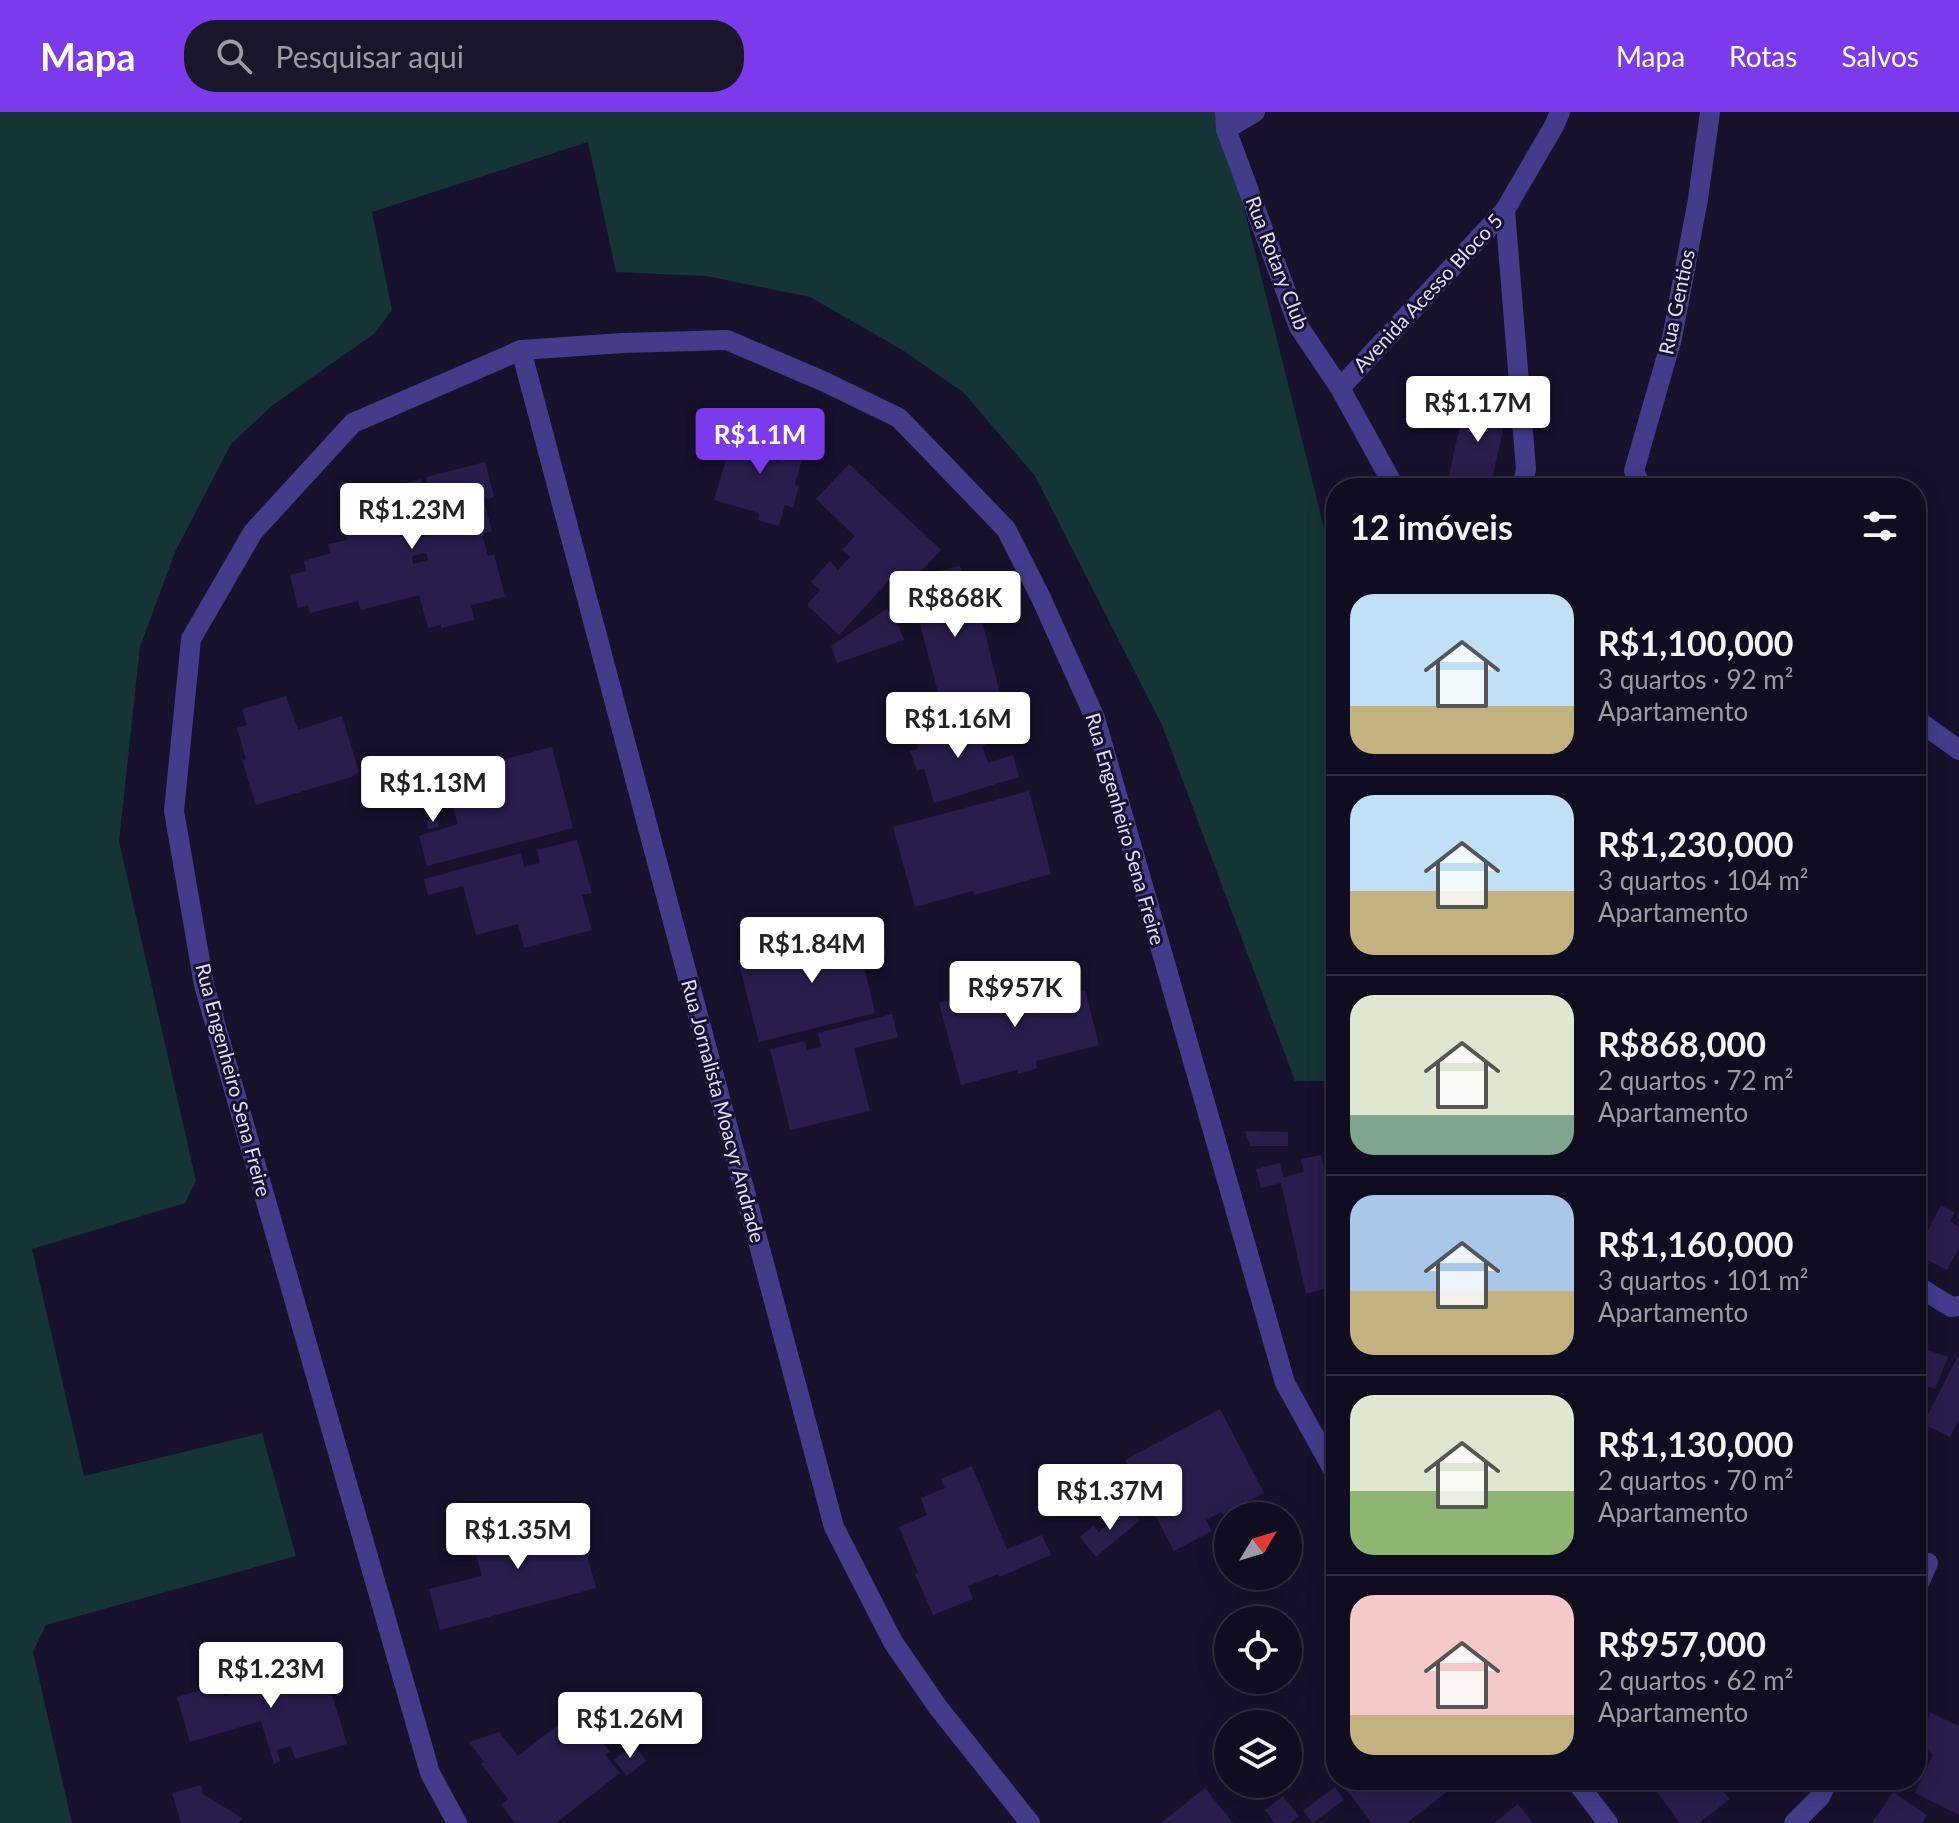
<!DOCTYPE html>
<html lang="pt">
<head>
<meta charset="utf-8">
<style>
  body { margin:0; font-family:Lato,sans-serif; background:#1a162a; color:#f1f3f6; height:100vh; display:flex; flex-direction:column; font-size:30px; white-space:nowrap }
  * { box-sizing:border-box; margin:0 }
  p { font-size:26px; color:#9c9ca5 }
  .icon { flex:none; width:44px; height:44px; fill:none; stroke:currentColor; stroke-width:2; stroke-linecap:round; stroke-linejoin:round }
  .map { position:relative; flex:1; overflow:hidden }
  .drawer { position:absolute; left:1326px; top:366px; width:600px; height:1312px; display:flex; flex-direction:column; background:#110d21; border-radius:32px; box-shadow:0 4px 20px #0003,0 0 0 2px #302d3f }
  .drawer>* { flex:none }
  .needle { width:52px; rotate:52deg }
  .tools { position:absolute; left:1214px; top:1390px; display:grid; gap:16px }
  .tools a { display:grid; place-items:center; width:88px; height:88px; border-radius:50%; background:#110d21; box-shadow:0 4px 20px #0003,0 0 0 2px #302d3f; font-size:40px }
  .price { position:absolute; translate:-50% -68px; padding:0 18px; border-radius:8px; background:#fff; color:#222; font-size:26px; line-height:52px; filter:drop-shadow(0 2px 4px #0008) }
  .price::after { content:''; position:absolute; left:50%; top:48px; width:24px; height:18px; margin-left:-12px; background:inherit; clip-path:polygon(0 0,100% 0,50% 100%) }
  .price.selected { background:#7c3aed; color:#fff }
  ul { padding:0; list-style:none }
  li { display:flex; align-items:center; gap:24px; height:200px; padding:0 24px }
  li+li { border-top:2px solid #302d3f }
  li span { display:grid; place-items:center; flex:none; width:224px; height:160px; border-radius:24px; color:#555 }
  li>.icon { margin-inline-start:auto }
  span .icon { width:96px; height:96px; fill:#fffc; stroke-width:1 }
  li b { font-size:34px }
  h2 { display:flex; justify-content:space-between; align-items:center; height:96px; padding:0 24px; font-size:34px }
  header { display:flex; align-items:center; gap:48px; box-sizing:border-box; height:112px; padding:0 40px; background:#7c3aed; color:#fff }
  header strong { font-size:38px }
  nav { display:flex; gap:44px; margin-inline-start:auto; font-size:28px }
  .search { width:560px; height:72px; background:#1a162a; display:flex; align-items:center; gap:20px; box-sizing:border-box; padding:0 28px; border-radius:32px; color:#9c9ca5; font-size:30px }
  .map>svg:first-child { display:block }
  .green { fill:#143436 }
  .building { fill:#2a1d4d; fill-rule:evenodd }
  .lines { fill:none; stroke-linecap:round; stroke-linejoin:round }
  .minor { stroke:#443c8b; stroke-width:20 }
  .labels { text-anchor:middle; stroke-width:6; stroke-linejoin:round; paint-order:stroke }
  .street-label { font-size:20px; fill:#e2dbff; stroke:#17112c }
</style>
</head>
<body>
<header>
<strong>Mapa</strong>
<div class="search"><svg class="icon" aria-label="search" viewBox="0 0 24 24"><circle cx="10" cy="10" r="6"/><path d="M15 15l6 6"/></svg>Pesquisar aqui</div>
<nav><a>Mapa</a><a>Rotas</a><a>Salvos</a></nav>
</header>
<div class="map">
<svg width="1959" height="1711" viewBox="0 0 1959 1711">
  <rect width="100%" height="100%" fill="#17112c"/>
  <path class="green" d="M0 0H1220L1336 464V969H1295L1162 613 1035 364 964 281 904 239 810 185 706 164 616 160 588 30 372 100 392 198 375 221 273 293 231 332 175 440 140 535 119 729 196 1069 185 1091 32 1137 84 1364 262 1321 296 1444 46 1513 33 1540 72 1711H0Z"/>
  <g class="building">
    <path d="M1466 286 1508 296 1490 376H1482L1448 368Z"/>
    <path d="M738 307 761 314 752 342 779 350 786 326 806 333 795 373 799 374 793 396 785 393 779 414 758 408 759 401 714 388Z"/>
    <path d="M485 350 494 385 484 388 492 419 482 422 488 444 494 442 505 485 471 493 474 508 441 516V513L428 516 419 483 361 498 358 489 310 501 308 493 298 496 290 463 306 459 304 449 331 441 328 432 347 428 340 404 365 398 364 393 383 389 380 380 390 378 389 375 421 367 422 372 427 371 426 365ZM426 441 428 448 413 452 412 444Z"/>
    <path d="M849 352 941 438 907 474 895 462 839 523 807 493 820 478 811 470 830 449 838 458 850 445 842 438 855 424 816 387Z"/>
    <path d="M960 454 965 470 968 469 971 481 975 480 1000 582 942 596 911 477 929 472 926 462Z"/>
    <path d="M887 497 899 515 904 528 837 551 831 534Z"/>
    <path d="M286 584 298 618 342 604 359 660 351 665 256 693 242 648 246 647 237 616 247 613 242 597Z"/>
    <path d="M942 604 947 621 984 610 990 631 982 634 988 651 1013 643 1019 665 934 691 924 656 917 659 910 639 918 637 912 613Z"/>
    <path d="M552 635 573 716 427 754 419 724 458 712 442 658 468 652 472 669 485 666 482 653Z"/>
    <path d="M1029 679 1051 762 974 783 973 779 915 795 893 715Z"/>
    <path d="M438 708 439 715 428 717 426 710Z"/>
    <path d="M577 728 592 781 582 783 592 818 524 836 518 812 476 823 463 774 428 783 424 767 521 741 524 755 540 751 537 738Z"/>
    <path d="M878 809 886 842 863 850 875 901 759 930 738 848 768 840 770 847 856 826 853 816Z"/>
    <path d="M1036 866 1042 890 1085 878 1099 933 1036 949 1037 956 1018 962 1017 958 961 973 939 891Z"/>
    <path d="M1921 867 1920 890H1916V869Z"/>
    <path d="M892 902 898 925 854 936 870 999 790 1018 770 937 805 929 807 938 821 935 818 921Z"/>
    <path d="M1245 1019 1288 1020V1034H1250Z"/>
    <path d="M1321 1043 1336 1105V1173L1306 1182 1281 1071 1261 1076 1256 1057 1280 1051 1283 1065 1304 1060 1301 1047Z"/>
    <path d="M1941 1093 1955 1101 1950 1109 1959 1115V1136L1947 1158 1916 1142Z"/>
    <path d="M1916 1234 1948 1245 1935 1277 1916 1270Z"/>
    <path d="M1959 1242V1308L1950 1325 1923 1312Z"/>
    <path d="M1220 1297 1264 1381 1223 1402 1221 1400 1206 1408 1212 1419 1174 1439 1125 1348Z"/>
    <path d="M972 1354 1007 1437 1042 1423 1051 1443 999 1465 998 1462 968 1474 973 1487 933 1503 915 1462 918 1461 899 1415 927 1403 921 1386 945 1376 941 1367Z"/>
    <path d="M1129 1394 1140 1408 1096 1445 1080 1425 1093 1414 1099 1420Z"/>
    <path d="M575 1399 596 1476 440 1518 429 1477 482 1464 470 1422 503 1413 504 1418Z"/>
    <path d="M315 1547 319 1565 326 1563 347 1632 295 1647 291 1634 277 1638 280 1649 274 1652 261 1609 190 1630 177 1585 221 1572 224 1584 237 1581 234 1570Z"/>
    <path d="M573 1601 590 1622 594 1619 610 1640 605 1643 620 1661 556 1711H515L501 1692 508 1687 481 1652 484 1650 469 1630 499 1620 518 1644Z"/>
    <path d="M1931 1601 1959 1614V1703L1915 1681 1933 1643 1918 1629Z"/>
    <path d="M634 1632 646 1649 627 1664 614 1648Z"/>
    <path d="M1355 1668H1462L1407 1711H1372L1345 1676Z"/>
    <path d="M1648 1668H1712L1730 1687 1699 1711H1680Z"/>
    <path d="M201 1673 203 1682 242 1706 239 1711H181L172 1681Z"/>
    <path d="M1335 1675 1344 1688 1313 1711 1303 1699Z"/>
    <path d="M1205 1676 1233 1711H1161Z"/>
    <path d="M1893 1680 1927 1703 1922 1711H1872Z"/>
    <path d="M1283 1684 1299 1704 1290 1711H1275L1265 1698Z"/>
    <path d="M1518 1692 1533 1711H1494Z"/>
  </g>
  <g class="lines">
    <g class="minor">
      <path d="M1225 0 1226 17 1299 215 1340 276 1395 376"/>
      <path d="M1226 17 1255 0"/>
      <path d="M1505 98 1526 357 1522 376"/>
      <path d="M521 238 834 1415 893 1530 937 1594 1030 1711"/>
      <path d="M1340 276 1505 98 1554 14 1560 0"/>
      <path d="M1642 376 1634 359 1672 226 1698 87 1710 0"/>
      <path d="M1916 607 1959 638"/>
      <path d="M1916 1173 1951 1195 1959 1194"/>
      <path d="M1916 1478 1928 1451"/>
      <path d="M1575 1668 1608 1711"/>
      <path d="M457 1711 430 1661 204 873 174 699 191 527 253 420 353 311 521 238 623 231 727 228 825 270 899 306 1006 417 1041 486 1095 606 1285 1271 1336 1363"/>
      <path d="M1794 1711 1820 1685 1828 1668"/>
    </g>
  </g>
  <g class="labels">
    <g class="street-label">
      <text transform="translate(1277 151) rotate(69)" y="7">Rua Rotary Club</text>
      <text transform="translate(1428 181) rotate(-47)" y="7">Avenida Acesso Bloco 5</text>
      <text transform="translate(1677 190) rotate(-78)" y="7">Rua Gentios</text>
      <text transform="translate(1125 717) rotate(74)" y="7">Rua Engenheiro Sena Freire</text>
      <text transform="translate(233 968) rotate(75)" y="7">Rua Engenheiro Sena Freire</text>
      <text transform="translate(723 999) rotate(75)" y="7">Rua Jornalista Moacyr Andrade</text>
    </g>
  </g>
</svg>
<div class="tools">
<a><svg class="needle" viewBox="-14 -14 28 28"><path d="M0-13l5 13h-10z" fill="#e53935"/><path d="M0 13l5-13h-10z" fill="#9c9ca5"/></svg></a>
<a><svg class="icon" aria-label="locate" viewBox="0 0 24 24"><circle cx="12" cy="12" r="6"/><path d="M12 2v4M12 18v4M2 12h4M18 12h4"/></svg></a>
<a><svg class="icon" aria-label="layers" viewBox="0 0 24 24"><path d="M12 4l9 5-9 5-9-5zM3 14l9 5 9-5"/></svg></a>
</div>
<b class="price" style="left:1478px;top:332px">R$1.17M</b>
<b class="price selected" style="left:760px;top:364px">R$1.1M</b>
<b class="price" style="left:412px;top:439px">R$1.23M</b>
<b class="price" style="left:955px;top:527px">R$868K</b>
<b class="price" style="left:958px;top:648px">R$1.16M</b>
<b class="price" style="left:433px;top:712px">R$1.13M</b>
<b class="price" style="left:812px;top:873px">R$1.84M</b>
<b class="price" style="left:1015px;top:917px">R$957K</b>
<b class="price" style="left:1110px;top:1420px">R$1.37M</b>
<b class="price" style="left:518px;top:1459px">R$1.35M</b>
<b class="price" style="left:271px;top:1598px">R$1.23M</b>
<b class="price" style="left:630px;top:1648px">R$1.26M</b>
<section class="drawer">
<h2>12 imóveis<svg class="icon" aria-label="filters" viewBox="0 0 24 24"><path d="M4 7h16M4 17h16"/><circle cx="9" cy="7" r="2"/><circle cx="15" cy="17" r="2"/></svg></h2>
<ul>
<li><span style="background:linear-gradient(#bfe0f5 70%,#c2b280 0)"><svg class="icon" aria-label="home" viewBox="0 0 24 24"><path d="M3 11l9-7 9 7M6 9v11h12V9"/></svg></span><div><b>R$1,100,000</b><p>3 quartos · 92 m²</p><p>Apartamento</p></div></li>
<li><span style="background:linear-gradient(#bfe0f5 60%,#c2b280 0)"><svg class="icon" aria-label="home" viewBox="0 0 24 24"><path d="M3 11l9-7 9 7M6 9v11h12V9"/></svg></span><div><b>R$1,230,000</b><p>3 quartos · 104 m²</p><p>Apartamento</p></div></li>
<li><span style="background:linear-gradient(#dfe7d0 75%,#7fa58c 0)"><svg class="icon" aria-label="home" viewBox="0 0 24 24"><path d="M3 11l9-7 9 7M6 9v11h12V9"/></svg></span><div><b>R$868,000</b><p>2 quartos · 72 m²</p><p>Apartamento</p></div></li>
<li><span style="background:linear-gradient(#a9c7e8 60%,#c2b280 0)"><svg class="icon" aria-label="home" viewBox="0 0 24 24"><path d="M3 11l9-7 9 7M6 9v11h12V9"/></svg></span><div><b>R$1,160,000</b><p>3 quartos · 101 m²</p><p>Apartamento</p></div></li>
<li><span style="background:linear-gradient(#dfe7d0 60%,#8fb573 0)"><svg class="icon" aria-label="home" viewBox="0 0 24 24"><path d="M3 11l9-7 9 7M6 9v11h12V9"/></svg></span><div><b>R$1,130,000</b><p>2 quartos · 70 m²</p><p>Apartamento</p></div></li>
<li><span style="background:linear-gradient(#f6c9c9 75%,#c2b280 0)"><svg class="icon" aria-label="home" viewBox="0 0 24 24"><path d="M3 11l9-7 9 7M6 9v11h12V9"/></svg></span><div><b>R$957,000</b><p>2 quartos · 62 m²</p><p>Apartamento</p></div></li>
</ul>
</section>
</div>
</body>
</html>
